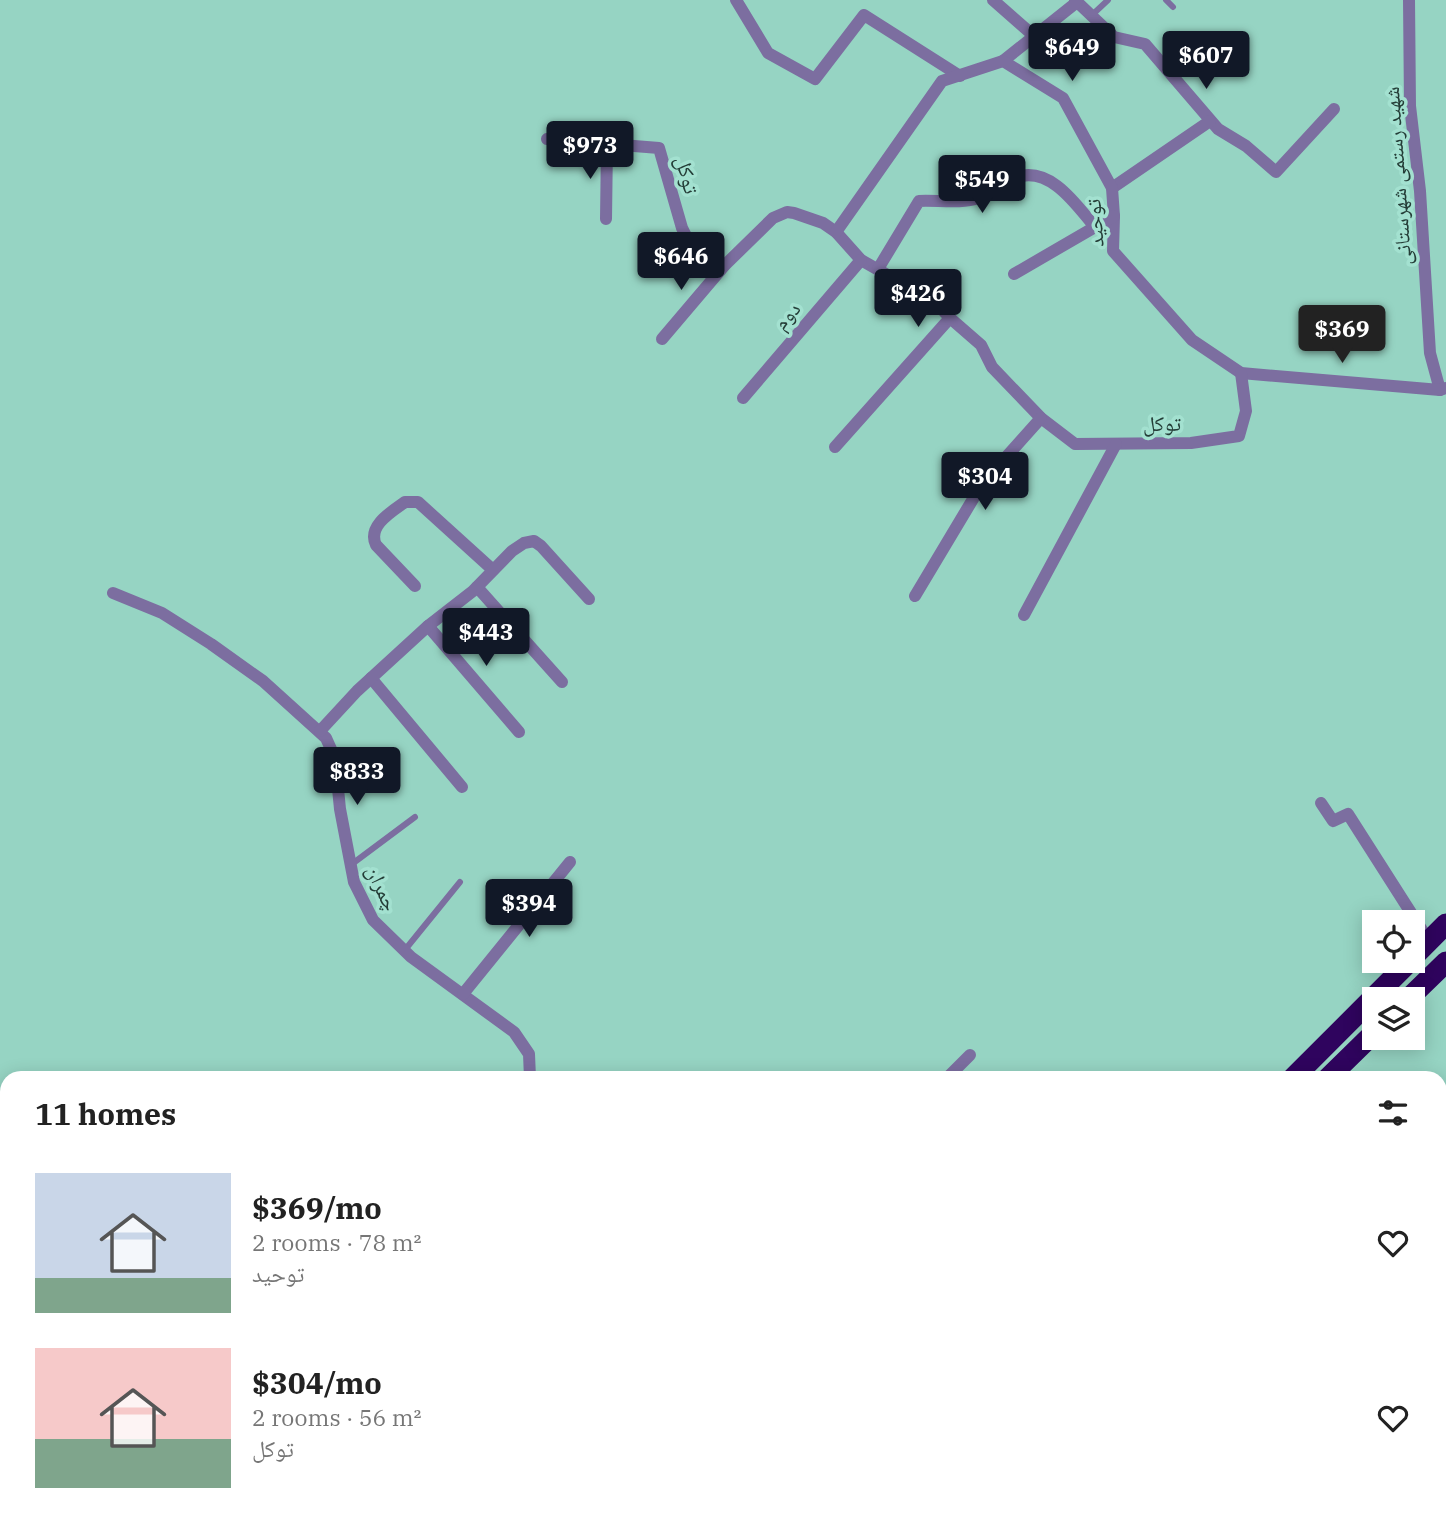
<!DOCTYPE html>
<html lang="en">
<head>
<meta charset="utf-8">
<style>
  body { margin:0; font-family:"IBM Plex Serif","Noto Naskh Arabic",serif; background:#f6f6f6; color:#222; height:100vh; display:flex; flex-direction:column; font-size:26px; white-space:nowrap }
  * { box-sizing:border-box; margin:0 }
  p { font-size:23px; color:#767676 }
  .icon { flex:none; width:38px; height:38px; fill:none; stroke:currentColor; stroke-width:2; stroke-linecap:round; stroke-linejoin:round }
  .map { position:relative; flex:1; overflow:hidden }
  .sheet { position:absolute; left:0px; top:1071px; width:1447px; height:448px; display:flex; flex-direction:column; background:#fff; border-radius:21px 21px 0 0; box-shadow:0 4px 18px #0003 }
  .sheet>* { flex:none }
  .tools { position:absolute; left:1362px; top:910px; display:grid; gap:14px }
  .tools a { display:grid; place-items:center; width:63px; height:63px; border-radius:0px; background:#fff; box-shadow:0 4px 18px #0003; font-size:35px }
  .price { position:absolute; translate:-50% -60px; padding:0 16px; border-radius:7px; background:#111827; color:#fff; font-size:23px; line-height:46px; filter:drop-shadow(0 2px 4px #0008) }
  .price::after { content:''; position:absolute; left:50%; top:42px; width:21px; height:16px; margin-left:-10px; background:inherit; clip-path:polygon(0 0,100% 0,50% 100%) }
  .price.selected { background:#222; color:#fff }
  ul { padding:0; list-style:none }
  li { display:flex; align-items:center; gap:21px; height:175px; padding:0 35px }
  li span { display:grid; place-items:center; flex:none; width:196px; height:140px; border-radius:0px; color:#555 }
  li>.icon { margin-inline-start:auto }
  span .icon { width:84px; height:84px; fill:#fffc; stroke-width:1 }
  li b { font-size:30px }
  h2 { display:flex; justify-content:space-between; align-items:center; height:84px; padding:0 35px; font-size:30px }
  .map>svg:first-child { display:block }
  .green { fill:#eb9bb8 }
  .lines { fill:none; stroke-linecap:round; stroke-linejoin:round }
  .lane { stroke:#7c6ea0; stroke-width:6 }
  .street { stroke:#7c6ea0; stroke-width:12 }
  .highway { stroke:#2f045e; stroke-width:21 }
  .wall { fill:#2ea3a4 }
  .shaded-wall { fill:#268486 }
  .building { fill:#36bdbf; stroke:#268486; stroke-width:2 }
  .labels { text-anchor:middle; stroke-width:7; stroke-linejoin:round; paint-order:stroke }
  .street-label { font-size:21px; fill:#243d37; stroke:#a3e1d0 }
</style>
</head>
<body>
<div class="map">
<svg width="1446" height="1519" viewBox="0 0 1446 1519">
  <rect width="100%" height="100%" fill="#96d4c3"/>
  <path class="green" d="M922 1512H1055L1062 1519H914Z"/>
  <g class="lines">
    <g class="lane">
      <path d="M1166 0 1173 7"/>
      <path d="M1092 15 1108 0"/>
      <path d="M352 864 415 817"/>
      <path d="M404 951 460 882"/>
      <path d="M0 1147 7 1143"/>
    </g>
    <g class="street">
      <path d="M736 0 768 53 815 79 864 15 960 76"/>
      <path d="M993 0 1034 36"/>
      <path d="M1075 0 1114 37 1145 44 1218 129 1246 146 1276 172 1334 109"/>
      <path d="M1409 0 1410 106 1420 191 1430 353 1440 390"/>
      <path d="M1003 61 1077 2"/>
      <path d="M547 139 659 148 682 228 694 252 704 266 713 269 725 265 773 218 787 212 794 213 823 223 836 232 861 260 935 302 950 318 835 447"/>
      <path d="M1112 188 1210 121"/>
      <path d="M606 219 607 144"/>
      <path d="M836 232 942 81 1003 61 1063 98 1112 188 1114 216 1113 251 1192 340 1241 373 1440 390 1446 388"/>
      <path d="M878 269 919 201C938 200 960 204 979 198 993 194 1003 181 1017 177 1051 166 1077 206 1095 227"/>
      <path d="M1014 274 1114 216"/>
      <path d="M950 318 981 345 992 367 1041 418 1075 444 1191 443 1239 436 1246 411 1241 373"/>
      <path d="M662 339 724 266"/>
      <path d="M743 398 861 260"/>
      <path d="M415 586 376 545C367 526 391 512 405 502H418L493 570"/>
      <path d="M477 587 562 682"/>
      <path d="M113 593 162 613 211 644 263 681 326 738 335 758 340 809 354 882 373 920 411 957 514 1032 529 1054 530 1078"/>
      <path d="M915 596 982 484 1041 418"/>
      <path d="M1024 615 1116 444"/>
      <path d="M428 626 519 732"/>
      <path d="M371 678 462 787"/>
      <path d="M320 731 357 691 428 626 473 591 512 551 524 543 534 541 541 546 589 599"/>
      <path d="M1321 803 1333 821 1348 814 1429 941"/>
      <path d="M463 994 570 862"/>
      <path d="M947 1078 970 1055"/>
      <path d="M1440 1113 1446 1107"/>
      <path d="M0 1252 7 1257"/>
      <path d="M88 1512 96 1519"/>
      <path d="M349 1512 358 1519"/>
      <path d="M578 1512 582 1519"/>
      <path d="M703 1512 708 1519"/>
      <path d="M1113 1512 1118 1519"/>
      <path d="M1304 1512 1319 1519"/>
      <path d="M388 1519 393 1512"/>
      <path d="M519 1519 524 1512"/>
    </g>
    <g class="highway">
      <path d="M1412 958 1446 924"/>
      <path d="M1408 999 1446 962"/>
      <path d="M1293 1078 1410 961"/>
      <path d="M1328 1078 1374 1033"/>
      <path d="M832 1519 839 1512"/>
      <path d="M868 1519 875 1512"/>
    </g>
  </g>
  <path class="wall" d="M912 1512H988L981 1519H912Z"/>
  <path class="shaded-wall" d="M966 1512H988L981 1519H959Z"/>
  <path class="building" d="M916 1512H966L959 1519H923Z"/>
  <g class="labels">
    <g class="street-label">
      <text transform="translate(687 175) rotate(75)" y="7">توکل</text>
      <text transform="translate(1398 176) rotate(-94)" y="7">شهید رستمی شهرستانی</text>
      <text transform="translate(1095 223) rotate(-94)" y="7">توحید</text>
      <text transform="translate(787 316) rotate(-49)" y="7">دوم</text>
      <text transform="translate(1162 424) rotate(-1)" y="7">توکل</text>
      <text transform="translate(382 888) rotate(65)" y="7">چمران</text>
    </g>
  </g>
</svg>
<div class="tools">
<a><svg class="icon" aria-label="locate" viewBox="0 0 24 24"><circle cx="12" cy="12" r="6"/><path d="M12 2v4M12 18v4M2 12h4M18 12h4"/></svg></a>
<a><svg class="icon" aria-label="layers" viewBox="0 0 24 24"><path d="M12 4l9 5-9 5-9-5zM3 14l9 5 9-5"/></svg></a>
</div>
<b class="price" style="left:1072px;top:83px">$649</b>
<b class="price" style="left:1206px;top:91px">$607</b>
<b class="price" style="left:590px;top:181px">$973</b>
<b class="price" style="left:982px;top:215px">$549</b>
<b class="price" style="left:681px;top:292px">$646</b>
<b class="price" style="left:918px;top:329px">$426</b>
<b class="price selected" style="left:1342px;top:365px">$369</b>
<b class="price" style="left:985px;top:512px">$304</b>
<b class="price" style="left:486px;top:668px">$443</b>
<b class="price" style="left:357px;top:807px">$833</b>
<b class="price" style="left:529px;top:939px">$394</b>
<section class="sheet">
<h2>11 homes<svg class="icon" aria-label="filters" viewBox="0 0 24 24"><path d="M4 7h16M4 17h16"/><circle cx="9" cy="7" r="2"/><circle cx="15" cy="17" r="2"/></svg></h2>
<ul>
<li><span style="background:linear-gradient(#c9d6e8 75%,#7fa58c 0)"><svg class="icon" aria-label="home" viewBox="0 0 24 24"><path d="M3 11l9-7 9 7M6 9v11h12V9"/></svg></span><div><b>$369/mo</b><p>2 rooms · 78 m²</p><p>توحید</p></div><svg class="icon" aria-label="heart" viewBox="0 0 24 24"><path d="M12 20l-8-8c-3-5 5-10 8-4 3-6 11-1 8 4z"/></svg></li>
<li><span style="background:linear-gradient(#f6c9c9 65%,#7fa58c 0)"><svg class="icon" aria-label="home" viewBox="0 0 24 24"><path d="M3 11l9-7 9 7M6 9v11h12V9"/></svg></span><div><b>$304/mo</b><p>2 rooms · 56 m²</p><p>توکل</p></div><svg class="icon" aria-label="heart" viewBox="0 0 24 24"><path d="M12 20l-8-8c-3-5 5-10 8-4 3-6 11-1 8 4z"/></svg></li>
</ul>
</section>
</div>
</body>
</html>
